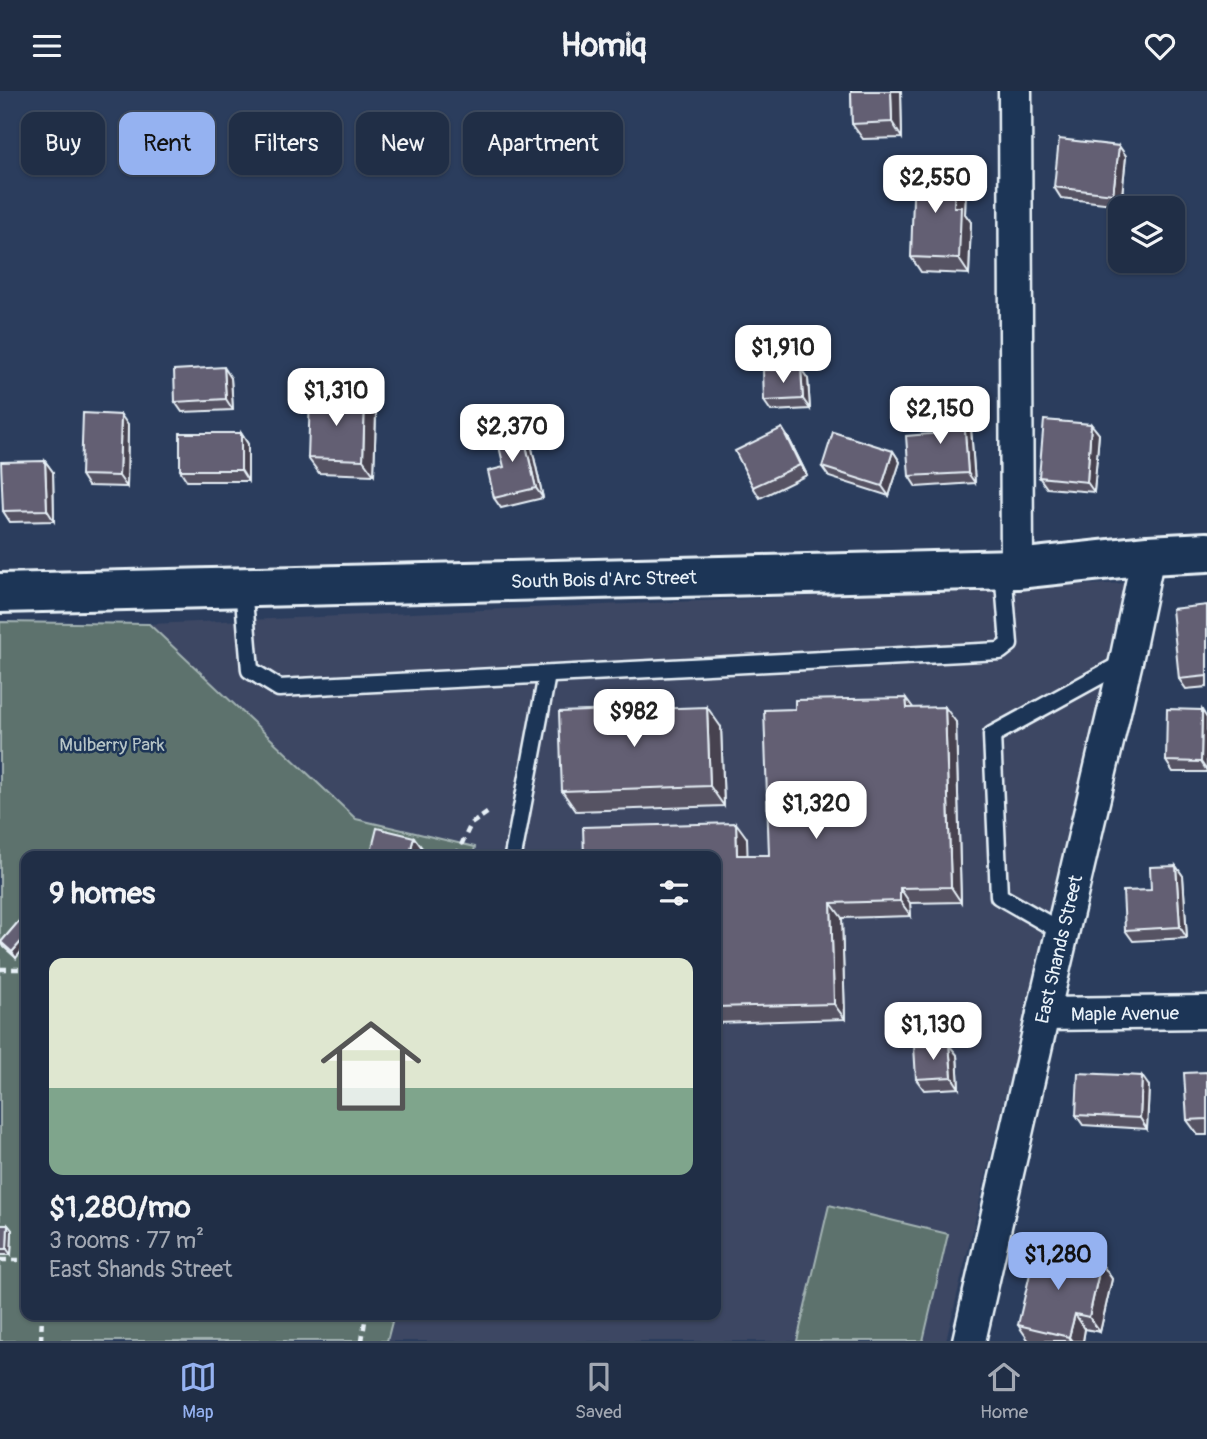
<!DOCTYPE html>
<html lang="en">
<head>
<meta charset="utf-8">
<style>
  body { margin:0; font-family:Pangolin,sans-serif; background:#2d3a51; color:#f1f3f6; height:100vh; display:flex; flex-direction:column; font-size:26px; white-space:nowrap }
  * { box-sizing:border-box; margin:0 }
  p { font-size:23px; color:#a2a8b3 }
  .icon { flex:none; width:38px; height:38px; fill:none; stroke:currentColor; stroke-width:2; stroke-linecap:round; stroke-linejoin:round }
  .map { position:relative; flex:1; overflow:hidden }
  .side { position:absolute; left:21px; top:760px; width:700px; height:469px; display:flex; flex-direction:column; background:#202e46; border-radius:14px; box-shadow:0 2px 5px #0004,0 0 0 2px #3d4a5f }
  .side>* { flex:none }
  .top-card { position:absolute; left:21px; top:21px; width:700px; height:63px; display:flex; gap:14px }
  .fabs { position:absolute; left:1108px; top:105px; display:grid; gap:14px }
  .fabs a { display:grid; place-items:center; width:77px; height:77px; border-radius:14px; background:#202e46; box-shadow:0 2px 5px #0004,0 0 0 2px #3d4a5f; font-size:35px }
  .price { position:absolute; translate:-50% -60px; padding:0 16px; border-radius:14px; background:#fff; color:#222; font-size:23px; line-height:46px; filter:drop-shadow(0 2px 4px #0008) }
  .price::after { content:''; position:absolute; left:50%; top:42px; width:21px; height:16px; margin-left:-10px; background:inherit; clip-path:polygon(0 0,100% 0,50% 100%) }
  .price.active { background:#95b2f1; color:#111 }
  ul { padding:0; list-style:none }
  li { display:grid; align-content:center; gap:14px; height:371px; padding:0 28px }
  li+li { border-top:2px solid #3d4a5f }
  li span { display:grid; place-items:center; height:217px; border-radius:14px; color:#555 }
  li>.icon { margin-inline-start:auto }
  span .icon { width:126px; height:126px; fill:#fffc; stroke-width:1 }
  li b { font-size:30px }
  h2 { display:flex; justify-content:space-between; align-items:center; height:84px; padding:0 28px; font-size:30px }
  .chip { padding:0 24px; border-radius:14px; background:#202e46; box-shadow:0 2px 5px #0004,0 0 0 2px #3d4a5f; font-size:24px; line-height:63px }
  .chip.active { background:#95b2f1; color:#111 }
  header { display:flex; justify-content:space-between; align-items:center; height:91px; padding:0 28px; background:#202e46; font-size:32px; font-weight:700 }
  .menu { display:flex; justify-content:space-around; align-items:center; height:98px; border-top:2px solid #3d4a5f; background:#202e46; font-size:19px; color:#a2a8b3 }
  .menu a { display:grid; justify-items:center; gap:4px }
  .menu .active { color:#95b2f1 }
  .map>svg:first-child { display:block }
  .built { fill:#3c4764 }
  .green { fill:#5d726d; stroke:#a2b2b2; stroke-width:2 }
  .lines { fill:none; stroke-linecap:round; stroke-linejoin:round }
  .lane-casing { stroke:#e8f1f8; stroke-width:21 }
  .street-casing { stroke:#e8f1f8; stroke-width:37 }
  .secondary-casing { stroke:#e8f1f8; stroke-width:44 }
  .path { stroke:#e8f1f8; stroke-width:4.5; stroke-dasharray:7 5; stroke-linecap:butt }
  .lane { stroke:#1d3557; stroke-width:16 }
  .street { stroke:#1d3557; stroke-width:32 }
  .secondary { stroke:#1d3557; stroke-width:38 }
  .wall { fill:#565263; stroke:#e8f1f8; stroke-width:2 }
  .shaded-wall { fill:#464250; stroke:#e8f1f8; stroke-width:2 }
  .building { fill:#645f73; stroke:#e8f1f8; stroke-width:2 }
  .labels { text-anchor:middle; stroke-width:5; stroke-linejoin:round; paint-order:stroke }
  .street-label { font-size:19px; fill:#e8f1f8; stroke:#1d3557 }
  .park-label { font-size:19px; fill:#b7c5c7; stroke:#1d3557 }
</style>
</head>
<body>
<header><svg class="icon" aria-label="menu" viewBox="0 0 24 24"><path d="M4 6h16M4 12h16M4 18h16"/></svg>Homiq<svg class="icon" aria-label="heart" viewBox="0 0 24 24"><path d="M12 20l-8-8c-3-5 5-10 8-4 3-6 11-1 8 4z"/></svg></header>
<div class="map">
<svg width="1207" height="1250" viewBox="0 0 1207 1250">
  <rect width="100%" height="100%" fill="#2b3d5d"/>
  <filter id="ink" filterUnits="userSpaceOnUse"><feTurbulence type="fractalNoise" baseFrequency=".0143" numOctaves="2"/><feDisplacementMap in="SourceGraphic" scale="14" xChannelSelector="R" yChannelSelector="G"/><feConvolveMatrix kernelMatrix="1 2 1 2 8 2 1 2 1" color-interpolation-filters="sRGB"/></filter>
  <g filter="url(#ink)">
    <path class="built" d="M1129 492 946 1250H387L394 1223H716V765H473L474 756 356 728 149 533Z"/>
    <g class="green">
      <path d="M0 531 149 533 356 728 475 756 473 765H26V1223H394L387 1250H0Z"/>
      <path d="M829 1114 948 1143 923 1250H797Z"/>
    </g>
    <g class="lines">
      <defs>
        <g id="lane">
          <path d="M243 496 250 579 279 597 1000 560 1009 553 1003 478"/>
          <path d="M513 765 547 584"/>
          <path d="M1062 841 999 805 992 644 1125 571"/>
        </g>
        <g id="street">
          <path d="M1015 0 1017 478"/>
          <path id="s1" d="M1043 923 1207 921"/>
          <path id="s2" d="M969 1250 1043 923 1126 570 1148 464"/>
        </g>
        <g id="secondary">
          <path id="s3" d="M0 502 1017 478 1148 464 1207 461"/>
        </g>
      </defs>
      <use href="#lane" class="lane-casing"/>
      <use href="#street" class="street-casing"/>
      <use href="#secondary" class="secondary-casing"/>
      <g class="path">
        <path d="M456 765 471 733 490 720"/>
        <path d="M0 878H26"/>
        <path d="M0 1169H24L26 1171"/>
        <path d="M41 1250 42 1223"/>
        <path d="M362 1250 366 1223"/>
      </g>
      <use href="#lane" class="lane"/>
      <use href="#street" class="street"/>
      <use href="#secondary" class="secondary"/>
    </g>
    <g class="wall">
      <path d="M851 0H901L902 47 863 48 852 33Z"/>
      <path d="M1119 55 1126 65 1121 114 1061 107 1054 96Z"/>
      <path d="M966 95 965 123 971 131 969 183 921 181 911 166Z"/>
      <path d="M801 278 808 288 810 318 771 320 764 310Z"/>
      <path d="M231 287 233 319 182 321 175 311Z"/>
      <path d="M963 313 970 324 975 392 916 396 909 385Z"/>
      <path d="M376 322 374 384 319 382 308 367Z"/>
      <path d="M521 333 529 344 543 407 501 417 494 407 504 376Z"/>
      <path d="M1091 333 1099 343 1094 401 1047 397 1039 386Z"/>
      <path d="M128 334 127 396 88 395 81 384Z"/>
      <path d="M241 342 248 353V390H187L180 379Z"/>
      <path d="M789 348 807 384 760 407 753 396Z"/>
      <path d="M893 360 900 371 889 405 829 386 822 376Z"/>
      <path d="M45 370 53 381 54 430 10 431 3 420Z"/>
      <path d="M1207 514V596L1186 598 1179 588Z"/>
      <path d="M914 617 956 631 961 811 910 812 911 825 842 827 845 928 716 932V765L747 747V764H769Z"/>
      <path d="M1207 627V681H1173L1166 670Z"/>
      <path d="M721 636 724 715 576 720 562 700Z"/>
      <path d="M1176 775 1183 785 1187 847 1133 850 1125 839 1151 799Z"/>
      <path d="M19 830 16 867 4 856 1 851Z"/>
      <path d="M949 954 957 964 959 997 924 999 916 988Z"/>
      <path d="M1207 981V1044H1198L1187 1029Z"/>
      <path d="M1149 995 1147 1038 1083 1034 1076 1024Z"/>
      <path d="M0 1134H8L12 1139 11 1164H0Z"/>
      <path d="M1101 1172 1112 1188 1100 1241 1085 1238 1083 1250H1029L1018 1234Z"/>
    </g>
    <g class="shaded-wall">
      <path d="M891 0H901L902 47 892 31Z"/>
      <path d="M1119 55 1126 65 1121 114 1113 103Z"/>
      <path d="M955 79 966 95 965 123 971 131 969 183 959 168 954 116Z"/>
      <path d="M224 276 231 287 233 319 226 308Z"/>
      <path d="M801 278 808 288 810 318 803 308Z"/>
      <path d="M365 307 376 322 374 384 363 369Z"/>
      <path d="M963 313 970 324 975 392 968 382Z"/>
      <path d="M121 324 128 334 127 396 119 385Z"/>
      <path d="M521 333 529 344 543 407 536 397Z"/>
      <path d="M1091 333 1099 343 1094 401 1087 391Z"/>
      <path d="M782 337 789 348 807 384 800 374Z"/>
      <path d="M241 342 248 353V390L241 379Z"/>
      <path d="M893 360 900 371 889 405 882 395Z"/>
      <path d="M45 370 53 381 54 430 47 419Z"/>
      <path d="M906 607 917 622 907 617Z"/>
      <path d="M707 616 721 636 724 715 710 695Z"/>
      <path d="M945 616 956 631 961 811 951 796Z"/>
      <path d="M1202 619 1207 627V680L1201 671Z"/>
      <path d="M736 732 747 747 748 780 737 764Z"/>
      <path d="M414 746 425 761 424 765H409Z"/>
      <path d="M1176 775 1183 785 1187 847 1180 836Z"/>
      <path d="M900 797 910 812 911 825 900 810Z"/>
      <path d="M831 812 842 827 845 928 834 913Z"/>
      <path d="M26 845V855L16 867 12 861Z"/>
      <path d="M949 954 957 964 959 997 952 986Z"/>
      <path d="M1142 985 1149 995 1147 1038 1140 1027Z"/>
      <path d="M8 1134 12 1139 11 1164 7 1158Z"/>
      <path d="M1101 1172 1112 1188 1100 1241 1089 1226Z"/>
      <path d="M1075 1223 1085 1238 1083 1250H1072L1069 1246Z"/>
    </g>
    <g class="building">
      <path d="M851 0H891L892 31 852 33Z"/>
      <path d="M1059 48 1119 55 1113 103 1054 96Z"/>
      <path d="M914 78 955 79 954 116H961L959 168 911 166Z"/>
      <path d="M224 276 226 308 175 311 174 279Z"/>
      <path d="M801 278 803 308 764 310 763 279Z"/>
      <path d="M310 304 365 307 363 369 308 367Z"/>
      <path d="M963 313 968 382 909 385 906 345 941 342 939 315Z"/>
      <path d="M83 322 121 324 119 385 81 384Z"/>
      <path d="M1044 329 1091 333 1087 391 1039 386Z"/>
      <path d="M521 333 536 397 494 407 488 380 504 376 495 339Z"/>
      <path d="M782 337 800 374 753 396 735 360Z"/>
      <path d="M833 341 893 360 882 395 822 376Z"/>
      <rect x="180" y="342" width="61" height="37"/>
      <path d="M45 370 47 419 3 420 1 371Z"/>
      <path d="M1207 514V585L1179 588 1172 518Z"/>
      <path d="M906 607 907 617 945 616 951 796 900 797V810L831 812 834 913 716 916V765H584L583 736 736 732 737 764H769L764 619 795 618V609Z"/>
      <path d="M707 616 710 695 562 700 559 621Z"/>
      <path d="M1167 618 1202 619 1201 671 1166 670Z"/>
      <path d="M377 737 414 746 409 765H370Z"/>
      <path d="M1176 775 1180 836 1125 839 1123 800 1151 799 1150 776Z"/>
      <path d="M19 830 26 836V845L12 861 1 851Z"/>
      <path d="M949 954 952 986 916 988 914 955Z"/>
      <path d="M1207 981V1028L1187 1029 1184 982Z"/>
      <path d="M1078 982 1142 985 1140 1027 1076 1024Z"/>
      <path d="M0 1134H8L7 1158H0Z"/>
      <path d="M1036 1157 1101 1172 1089 1226 1075 1223 1069 1246 1018 1234Z"/>
    </g>
  </g>
  <g class="labels">
    <g class="street-label">
      <text dy="7" stroke="none"><textPath href="#s3" startOffset="604">South Bois d'Arc Street</textPath></text>
      <text dy="7" stroke="none"><textPath href="#s2" startOffset="402">East Shands Street</textPath></text>
      <text dy="7" stroke="none"><textPath href="#s1" startOffset="82">Maple Avenue</textPath></text>
    </g>
    <g class="park-label">
      <text x="112" y="660">Mulberry Park</text>
    </g>
  </g>
</svg>
<div class="fabs">
<a><svg class="icon" aria-label="layers" viewBox="0 0 24 24"><path d="M12 4l9 5-9 5-9-5zM3 14l9 5 9-5"/></svg></a>
</div>
<b class="price" style="left:935px;top:124px">$2,550</b>
<b class="price" style="left:783px;top:294px">$1,910</b>
<b class="price" style="left:336px;top:337px">$1,310</b>
<b class="price" style="left:940px;top:355px">$2,150</b>
<b class="price" style="left:512px;top:373px">$2,370</b>
<b class="price" style="left:634px;top:658px">$982</b>
<b class="price" style="left:816px;top:750px">$1,320</b>
<b class="price" style="left:933px;top:971px">$1,130</b>
<b class="price active" style="left:1058px;top:1201px">$1,280</b>
<div class="top-card">
<a class="chip">Buy</a>
<a class="chip active">Rent</a>
<a class="chip">Filters</a>
<a class="chip">New</a>
<a class="chip">Apartment</a>
</div>
<section class="side">
<h2>9 homes<svg class="icon" aria-label="filters" viewBox="0 0 24 24"><path d="M4 7h16M4 17h16"/><circle cx="9" cy="7" r="2"/><circle cx="15" cy="17" r="2"/></svg></h2>
<ul>
<li><span style="background:linear-gradient(#dfe7d0 60%,#7fa58c 0)"><svg class="icon" aria-label="home" viewBox="0 0 24 24"><path d="M3 11l9-7 9 7M6 9v11h12V9"/></svg></span><div><b>$1,280/mo</b><p>3 rooms · 77 m²</p><p>East Shands Street</p></div></li>
</ul>
</section>
</div>
<nav class="menu">
<a class="active"><svg class="icon" aria-label="map" viewBox="0 0 24 24"><path d="M3 6l6-2 6 2 6-2v14l-6 2-6-2-6 2zM9 4v14M15 6v14"/></svg>Map</a>
<a><svg class="icon" aria-label="saved" viewBox="0 0 24 24"><path d="M7 4h10v16l-5-4-5 4z"/></svg>Saved</a>
<a><svg class="icon" aria-label="home" viewBox="0 0 24 24"><path d="M3 11l9-7 9 7M6 9v11h12V9"/></svg>Home</a>
</nav>
</body>
</html>
